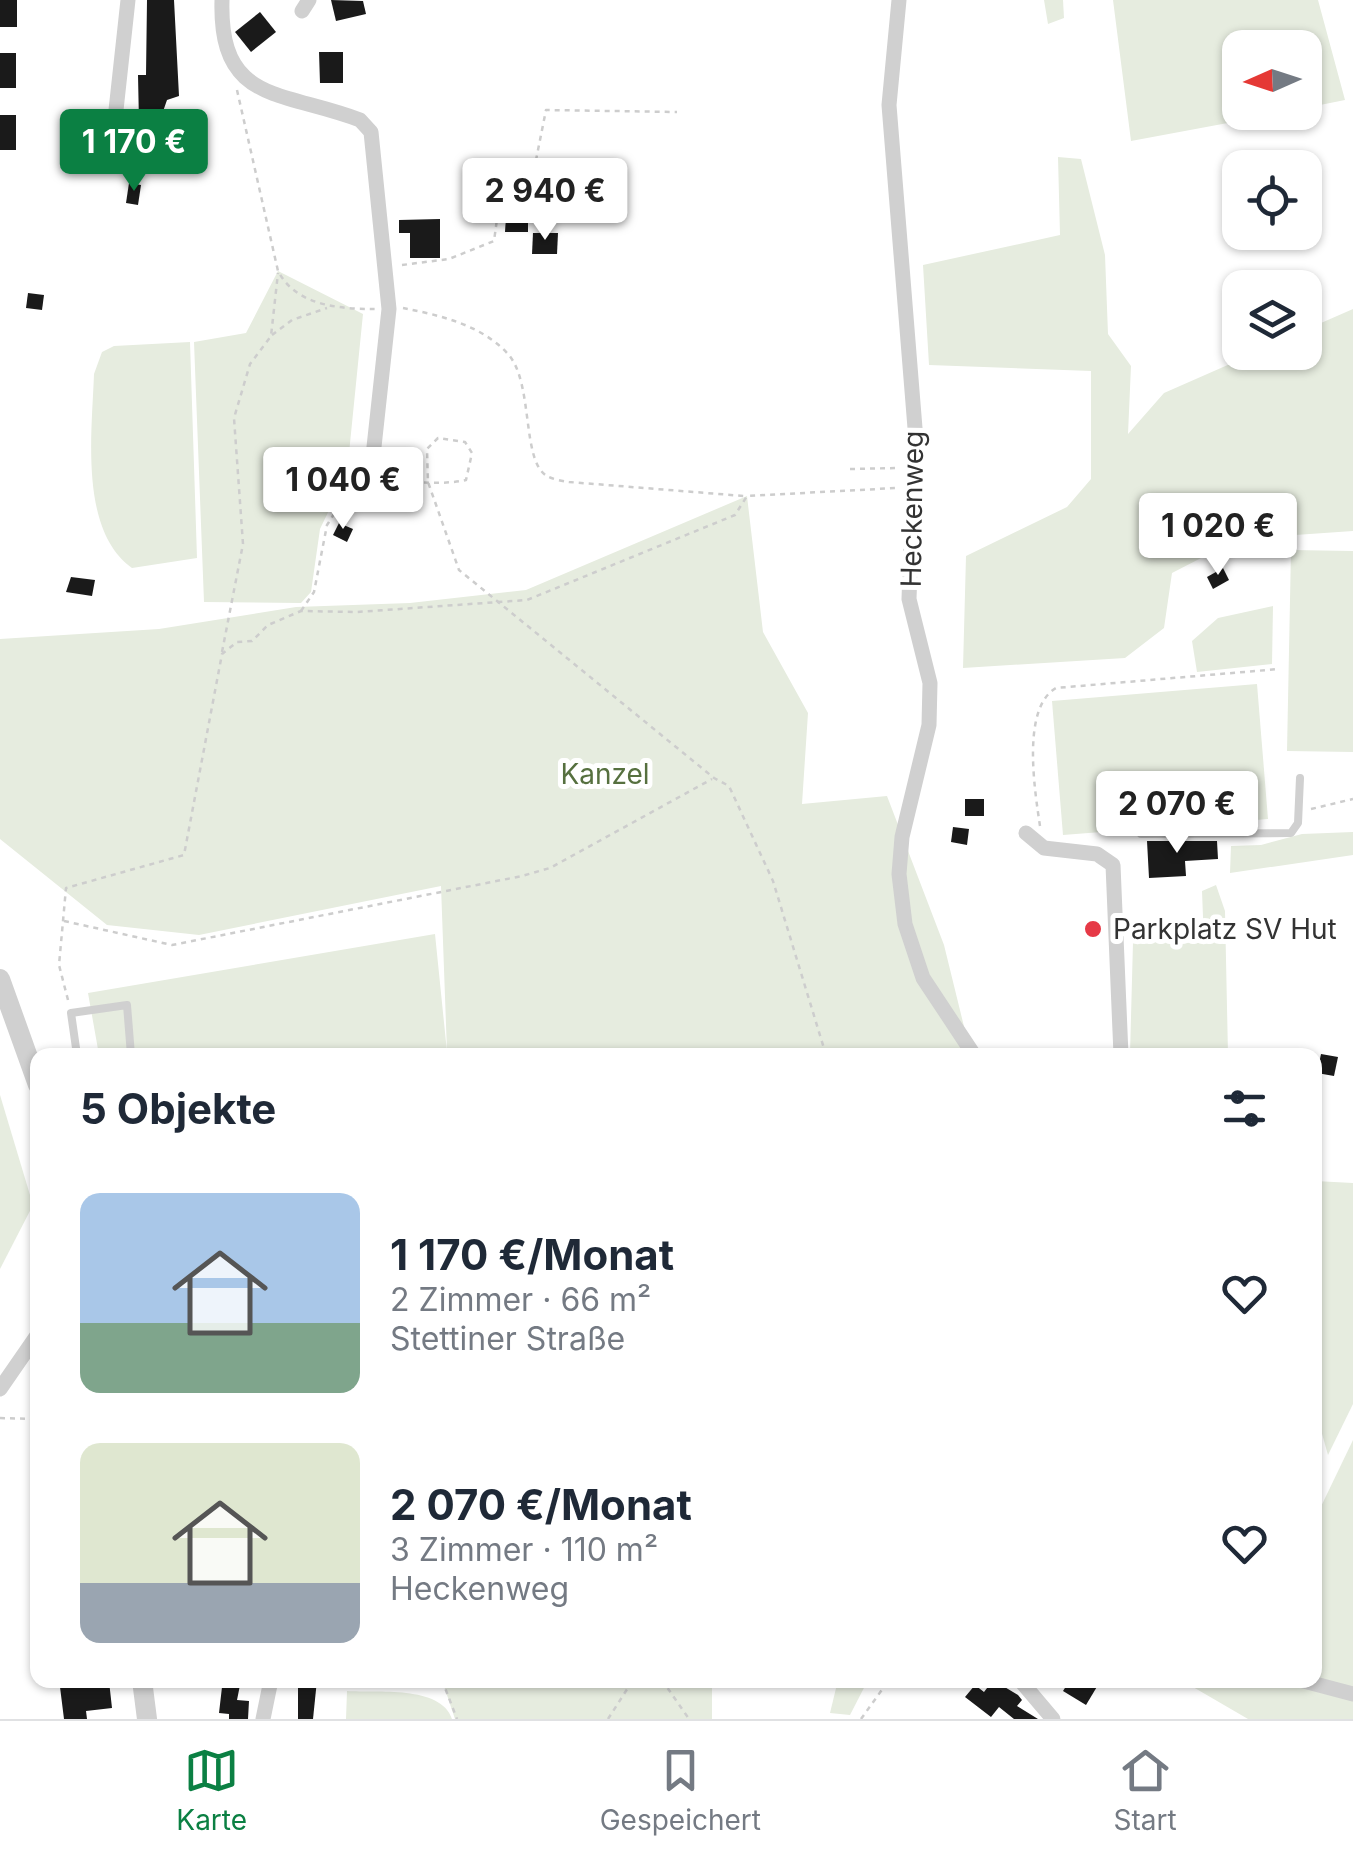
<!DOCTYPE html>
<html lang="de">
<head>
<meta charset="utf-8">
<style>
  body { margin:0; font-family:Inter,sans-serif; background:#f2f2f3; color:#1f2937; height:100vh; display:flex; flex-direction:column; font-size:38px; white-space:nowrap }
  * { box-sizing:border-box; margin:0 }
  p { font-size:32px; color:#747a83 }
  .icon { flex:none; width:55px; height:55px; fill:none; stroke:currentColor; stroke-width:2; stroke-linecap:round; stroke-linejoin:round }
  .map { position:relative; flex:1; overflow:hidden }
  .panel { position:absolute; left:30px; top:1048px; width:1292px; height:640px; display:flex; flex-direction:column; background:#fff; border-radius:20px; box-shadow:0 2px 8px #0004 }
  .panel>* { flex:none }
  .needle { width:65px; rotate:267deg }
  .controls { position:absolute; left:1222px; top:30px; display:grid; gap:20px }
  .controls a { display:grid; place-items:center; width:100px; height:100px; border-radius:20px; background:#fff; box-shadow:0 2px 8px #0004; font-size:50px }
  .price { position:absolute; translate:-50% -85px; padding:0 22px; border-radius:10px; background:#fff; color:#222; font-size:32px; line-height:65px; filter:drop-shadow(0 2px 5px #0008) }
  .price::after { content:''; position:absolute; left:50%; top:60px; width:30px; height:22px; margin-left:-15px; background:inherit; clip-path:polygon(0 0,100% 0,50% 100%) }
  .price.on { background:#0b8043; color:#fff }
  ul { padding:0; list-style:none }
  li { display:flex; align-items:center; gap:30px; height:250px; padding:0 50px }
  li span { display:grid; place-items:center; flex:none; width:280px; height:200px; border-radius:20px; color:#555 }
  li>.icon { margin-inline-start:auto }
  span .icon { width:120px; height:120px; fill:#fffc; stroke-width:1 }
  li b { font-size:42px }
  h2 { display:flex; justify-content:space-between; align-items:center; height:120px; padding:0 50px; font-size:42px }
  .tab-bar { display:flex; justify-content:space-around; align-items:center; height:140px; border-top:2px solid #e0e1e3; background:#fff; font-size:28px; color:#747a83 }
  .tab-bar a { display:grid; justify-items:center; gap:5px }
  .tab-bar .on { color:#0b8043 }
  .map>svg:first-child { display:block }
  .green { fill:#e6ecdf }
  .building { fill:#1a1a1a }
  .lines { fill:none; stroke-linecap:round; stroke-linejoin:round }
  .path { stroke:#cdcdcd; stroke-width:2.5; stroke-dasharray:5 5; stroke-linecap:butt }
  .service { stroke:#d0d0d0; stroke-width:8 }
  .minor { stroke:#d0d0d0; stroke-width:15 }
  .tertiary { stroke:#d0d0d0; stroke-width:20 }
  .poi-dot { fill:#e63946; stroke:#fff; stroke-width:4 }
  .labels { text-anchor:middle; stroke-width:10; stroke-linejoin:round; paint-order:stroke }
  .street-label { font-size:28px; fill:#333; stroke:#fff }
  .park-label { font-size:28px; fill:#56703f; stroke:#fff }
  .poi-label { font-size:28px; fill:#333; stroke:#fff; text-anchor:start }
</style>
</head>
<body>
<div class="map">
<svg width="1353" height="1719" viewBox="0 0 1353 1719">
  <rect width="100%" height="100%" fill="#fff"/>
  <g class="green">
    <path d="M1044 0H1063L1064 18 1048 24Z"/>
    <path d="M1113 0H1318L1345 100 1305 108V48H1240V112L1282 113 1131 141Z"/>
    <path d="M1058 157 1081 159 1105 255 1108 334 1131 366 1128 434 1164 393 1255 353 1305 352V330L1353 309V531L1238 539 1172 573 1164 628 1125 658 963 668 966 556 1067 507 1091 479V371L929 365 923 265 1060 235Z"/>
    <path d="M278 271 363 314 347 473 320 529 311 592 301 603 204 602 194 342 246 333Z"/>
    <path d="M190 342 197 558 132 568C79 530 92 433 94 374L102 352 114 346Z"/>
    <path d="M747 496 763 632 808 713 802 804 887 796 944 945 971 1055H99L88 993 435 934 447 1052 441 886 199 935 107 925 0 839V639L159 629 296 607 410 603 526 590Z"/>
    <path d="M1291 550 1353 551V752L1287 751Z"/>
    <path d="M1273 606 1272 664 1197 672 1192 641 1218 618Z"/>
    <path d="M1257 684 1268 819 1063 835 1052 701Z"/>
    <path d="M1353 832V855L1230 873 1231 846 1261 845 1302 834Z"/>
    <path d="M1216 885 1225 911 1228 1055H1130L1133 942 1204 943 1202 891Z"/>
    <path d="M0 1095 33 1205 0 1269Z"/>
    <path d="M1315 1181 1353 1183V1404L1328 1455 1315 1409Z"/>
    <path d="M1353 1440V1694L1315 1680V1519Z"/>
    <path d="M442 1680H712V1719H455Z"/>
    <path d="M838 1680H868L850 1715 830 1713Z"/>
    <path d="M1181 1680H1287L1353 1699V1719H1248Z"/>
    <path d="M347 1691C376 1693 441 1685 452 1719H346Z"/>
  </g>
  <g class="building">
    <rect x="0" y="0" width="17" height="27"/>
    <path d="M147 0H174L179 96 167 100 159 123H139L138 75H146Z"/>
    <path d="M331 0 363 1 366 14 336 21Z"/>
    <path d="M260 12 276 32 251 52 235 32Z"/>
    <path d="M319 52H343V83H320Z"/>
    <rect x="0" y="53" width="16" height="35"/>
    <rect x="0" y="115" width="16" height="35"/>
    <path d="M129 183 141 185 138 205 126 203Z"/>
    <path d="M506 217 528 218V232H505Z"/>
    <path d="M440 219V258H410V233H399V220Z"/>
    <path d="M533 233H558L557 254H532Z"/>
    <path d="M28 293 44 295 42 310 26 308Z"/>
    <path d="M339 523 353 529 347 542 333 535Z"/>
    <path d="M1223 568 1229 580 1213 589 1207 577Z"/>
    <path d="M71 577 95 580 92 596 66 592Z"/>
    <rect x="965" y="799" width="19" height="17"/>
    <path d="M953 827 969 829 967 845 951 842Z"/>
    <path d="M1147 841H1217L1218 859 1185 861 1186 876 1149 878Z"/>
    <path d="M1321 1054 1338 1057 1334 1076 1317 1073Z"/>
    <path d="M228 1680H241L237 1700 249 1701 248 1719H229V1714L219 1713 222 1687H226Z"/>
    <path d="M298 1680H317L313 1719H298Z"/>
    <path d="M993 1680 1018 1695 1022 1700 1017 1706 1038 1719H1014L999 1707 991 1717 965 1697 975 1685 984 1692Z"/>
    <path d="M1070 1680H1101L1086 1705 1063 1691Z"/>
    <path d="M109 1681 112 1708 86 1711 87 1719H64L60 1687Z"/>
  </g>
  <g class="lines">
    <g class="path">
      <path d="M237 90 278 271C296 306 340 309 375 309"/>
      <path d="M402 265 449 259 494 241 498 212 504 206 520 207 529 195 546 110 677 112"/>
      <path d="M403 308C439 315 482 325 508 354 534 383 521 461 547 476 552 479 562 481 569 482L744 496"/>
      <path d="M272 335 292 320 327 308"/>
      <path d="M850 469 898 468"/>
      <path d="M352 481 379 496 391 491 394 481 382 466"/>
      <path d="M394 481C418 482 443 485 466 480L472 453 465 442 438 438 427 449 428 482 459 570 714 778 729 786 773 881 826 1055"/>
      <path d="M301 611 314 592 327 525 364 467"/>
      <path d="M222 652 243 544 234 418 250 364 271 336 278 273"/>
      <path d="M1311 809 1353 799"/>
      <path d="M1040 826C1035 792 1021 708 1056 688L1279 669"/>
      <path d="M64 921 172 945 522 876 550 868 712 779"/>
      <path d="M68 1000 59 965 66 888 184 855 222 654 237 642 252 641 268 625 301 611 357 612 527 600 735 515 747 496 896 488"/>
      <path d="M0 1418 38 1419"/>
      <path d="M442 1680 457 1719"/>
      <path d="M662 1680 689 1719"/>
      <path d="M608 1719 633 1680"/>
      <path d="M861 1719 889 1680"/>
    </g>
    <g class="service">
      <path d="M1141 834 1291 833 1298 823 1300 778"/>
      <path d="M77 1055 71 1013 127 1005 131 1055"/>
    </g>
    <g class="minor">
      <path d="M222 0C219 104 281 90 360 120L371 132 389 309 373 456"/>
      <path d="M899 0 889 105 915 428 909 599 930 683 929 725 902 837 899 874 905 924 923 978 974 1055"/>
      <path d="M302 11 309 0"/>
      <path d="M116 110 128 0"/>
      <path d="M1026 833 1044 848 1097 854 1113 865 1121 1055"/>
      <path d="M0 1389 38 1334"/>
      <path d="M1020 1680 1053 1719"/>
      <path d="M1300 1680 1353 1694"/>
      <path d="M263 1719 271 1680"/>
    </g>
    <g class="tertiary">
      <path d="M0 979 38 1085"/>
      <path d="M142 1680 147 1719"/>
    </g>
  </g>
  <circle class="poi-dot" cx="1093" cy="929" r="10"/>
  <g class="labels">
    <g class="street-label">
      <text transform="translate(912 509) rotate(-89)" y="10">Heckenweg</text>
    </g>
    <g class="park-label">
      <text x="605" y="784">Kanzel</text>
    </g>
    <g class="poi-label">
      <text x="1113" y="939">Parkplatz SV Hut</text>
    </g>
  </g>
</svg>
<div class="controls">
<a><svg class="needle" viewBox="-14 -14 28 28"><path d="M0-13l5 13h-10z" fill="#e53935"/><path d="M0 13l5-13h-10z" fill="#747a83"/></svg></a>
<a><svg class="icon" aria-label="locate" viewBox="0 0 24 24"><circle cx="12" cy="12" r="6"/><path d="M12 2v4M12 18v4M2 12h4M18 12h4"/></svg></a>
<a><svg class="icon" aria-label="layers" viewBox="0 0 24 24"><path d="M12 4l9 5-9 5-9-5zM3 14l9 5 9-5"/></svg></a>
</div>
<b class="price on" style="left:134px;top:194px">1 170 €</b>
<b class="price" style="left:545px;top:243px">2 940 €</b>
<b class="price" style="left:343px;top:532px">1 040 €</b>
<b class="price" style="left:1218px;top:578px">1 020 €</b>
<b class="price" style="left:1177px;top:856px">2 070 €</b>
<section class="panel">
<h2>5 Objekte<svg class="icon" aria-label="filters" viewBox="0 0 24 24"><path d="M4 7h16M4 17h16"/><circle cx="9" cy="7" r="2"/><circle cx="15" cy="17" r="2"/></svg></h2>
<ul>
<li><span style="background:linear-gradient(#a9c7e8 65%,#7fa58c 0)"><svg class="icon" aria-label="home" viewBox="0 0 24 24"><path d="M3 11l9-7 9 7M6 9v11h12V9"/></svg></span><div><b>1 170 €/Monat</b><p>2 Zimmer · 66 m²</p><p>Stettiner Straße</p></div><svg class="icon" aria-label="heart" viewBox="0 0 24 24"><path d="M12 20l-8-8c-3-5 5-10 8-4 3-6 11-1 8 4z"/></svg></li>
<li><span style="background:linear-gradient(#dfe7d0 70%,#9aa5b1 0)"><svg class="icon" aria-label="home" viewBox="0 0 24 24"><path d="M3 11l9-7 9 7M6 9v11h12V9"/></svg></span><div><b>2 070 €/Monat</b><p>3 Zimmer · 110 m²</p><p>Heckenweg</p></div><svg class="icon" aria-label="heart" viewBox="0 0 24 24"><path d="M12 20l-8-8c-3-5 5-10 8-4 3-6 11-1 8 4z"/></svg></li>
</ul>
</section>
</div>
<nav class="tab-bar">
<a class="on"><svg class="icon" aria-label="map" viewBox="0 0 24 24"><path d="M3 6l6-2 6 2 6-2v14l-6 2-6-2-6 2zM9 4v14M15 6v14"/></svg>Karte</a>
<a><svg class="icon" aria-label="saved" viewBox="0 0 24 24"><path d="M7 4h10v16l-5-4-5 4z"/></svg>Gespeichert</a>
<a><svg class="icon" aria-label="home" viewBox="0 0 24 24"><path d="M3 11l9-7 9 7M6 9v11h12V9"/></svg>Start</a>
</nav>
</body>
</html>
